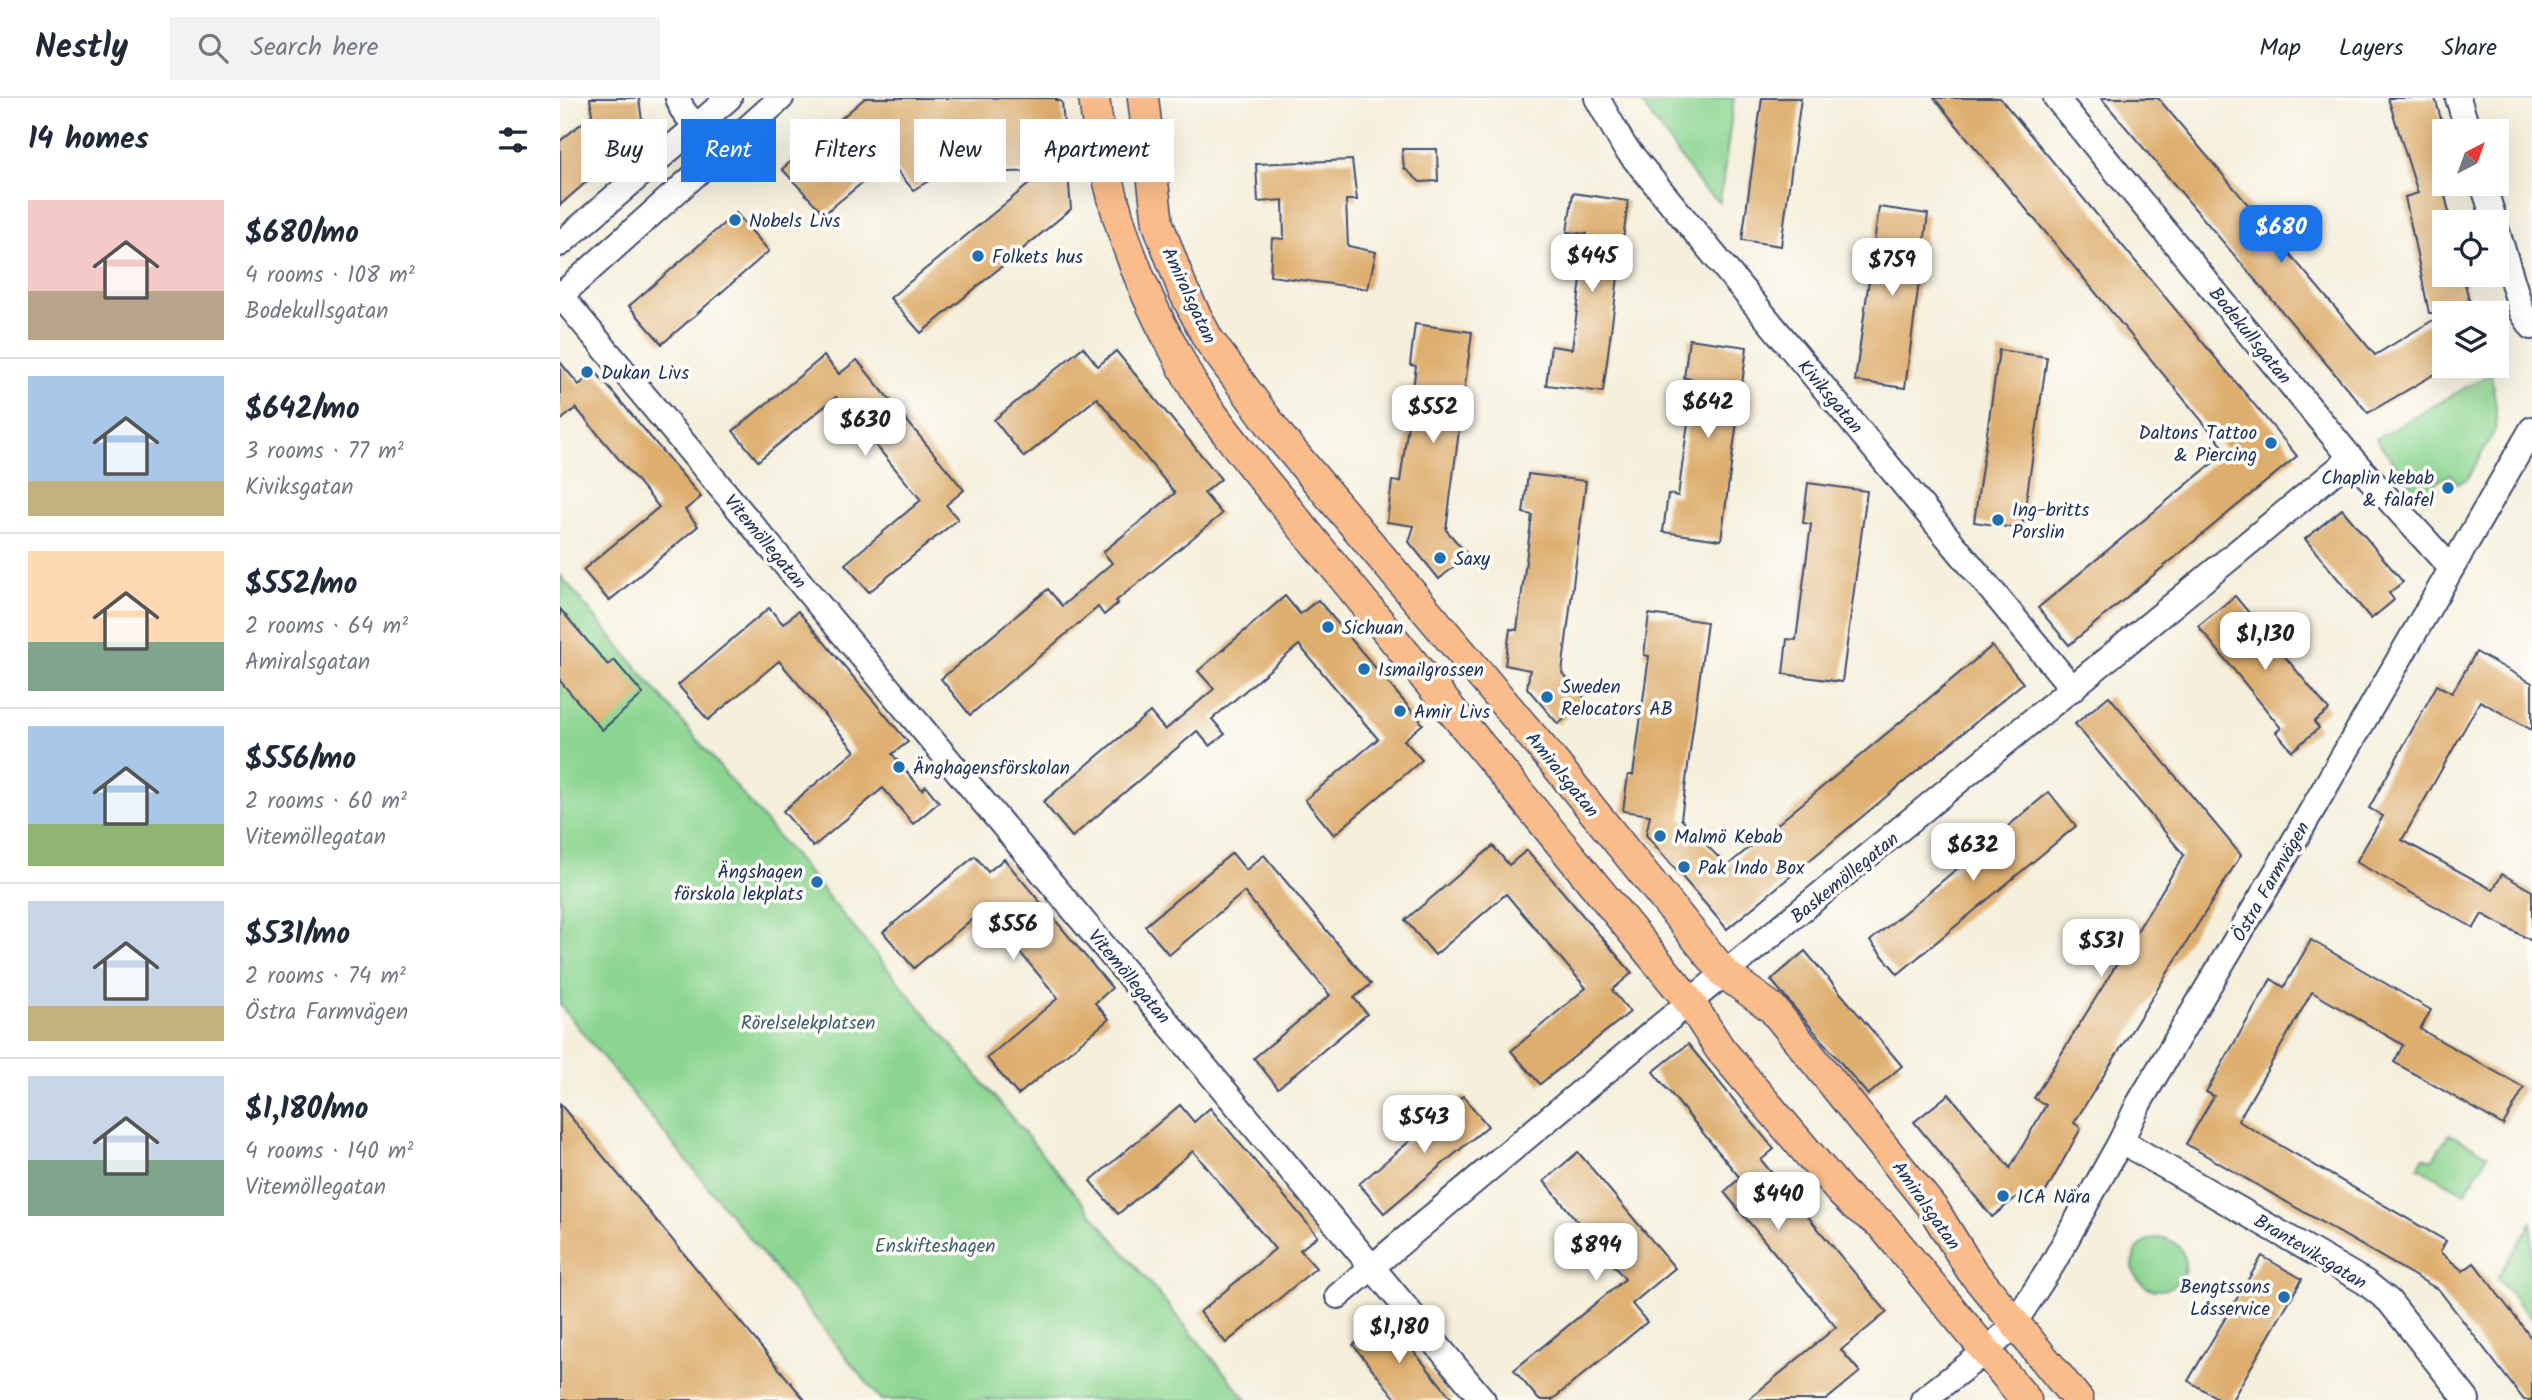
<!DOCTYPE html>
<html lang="en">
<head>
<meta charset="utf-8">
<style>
  body { margin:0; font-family:Kalam,sans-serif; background:#f2f2f3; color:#1f2937; height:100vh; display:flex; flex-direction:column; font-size:26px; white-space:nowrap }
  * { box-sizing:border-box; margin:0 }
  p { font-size:23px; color:#747a83 }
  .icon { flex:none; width:38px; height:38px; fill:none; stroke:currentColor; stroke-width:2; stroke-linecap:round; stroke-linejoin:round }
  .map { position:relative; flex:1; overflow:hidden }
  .drawer { display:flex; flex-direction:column; background:#fff; width:560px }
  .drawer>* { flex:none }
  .hud { position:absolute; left:21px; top:21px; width:665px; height:63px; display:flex; gap:14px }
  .needle { width:46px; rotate:41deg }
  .fabs { position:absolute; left:1872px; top:21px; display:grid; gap:14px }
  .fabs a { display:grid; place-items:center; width:77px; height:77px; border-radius:0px; background:#fff; box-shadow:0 7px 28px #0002; font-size:35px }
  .price { position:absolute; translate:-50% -60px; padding:0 16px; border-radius:14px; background:#fff; color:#222; font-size:23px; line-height:46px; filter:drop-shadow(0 2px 4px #0008) }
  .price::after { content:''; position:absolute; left:50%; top:42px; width:21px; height:16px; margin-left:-10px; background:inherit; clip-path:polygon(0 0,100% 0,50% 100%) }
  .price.current { background:#1a73e8; color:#fff }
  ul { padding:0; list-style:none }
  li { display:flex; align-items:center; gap:21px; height:175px; padding:0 28px }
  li+li { border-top:2px solid #e0e1e3 }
  li span { display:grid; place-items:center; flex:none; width:196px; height:140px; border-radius:0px; color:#555 }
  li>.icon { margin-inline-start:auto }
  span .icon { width:84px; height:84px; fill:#fffc; stroke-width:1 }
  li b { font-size:30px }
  h2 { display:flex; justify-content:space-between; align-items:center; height:84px; padding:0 28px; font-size:30px }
  .chip { padding:0 24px; border-radius:0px; background:#fff; box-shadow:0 7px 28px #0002; font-size:24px; line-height:63px }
  .chip.current { background:#1a73e8; color:#fff }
  header { display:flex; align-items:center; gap:42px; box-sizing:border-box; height:98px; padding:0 35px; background:#fff; border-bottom:2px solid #e0e1e3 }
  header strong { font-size:33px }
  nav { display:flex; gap:38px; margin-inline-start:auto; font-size:24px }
  .search { width:490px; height:63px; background:#f2f2f3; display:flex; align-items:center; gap:18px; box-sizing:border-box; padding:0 24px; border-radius:0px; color:#747a83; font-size:26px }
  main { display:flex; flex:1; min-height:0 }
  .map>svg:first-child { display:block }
  .green { fill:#8cd590; stroke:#548277; stroke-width:2 }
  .building { fill:#deae6e }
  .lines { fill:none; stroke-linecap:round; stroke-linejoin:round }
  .minor-casing { stroke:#3c4c71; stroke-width:28 }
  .major-casing { stroke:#3c4c71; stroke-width:33 }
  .minor { stroke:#fff; stroke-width:24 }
  .major { stroke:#fabc8b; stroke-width:30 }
  .poi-dot { fill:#1f6fb2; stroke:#fdfcf7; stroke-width:2.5 }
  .labels { text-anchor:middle; stroke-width:7; stroke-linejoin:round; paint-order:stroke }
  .poi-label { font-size:19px; fill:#1b2f5e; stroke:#fdfcf7; text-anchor:start }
  .street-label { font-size:19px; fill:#1b2f5e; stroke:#fdfcf7 }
  .park-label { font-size:19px; fill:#3d616d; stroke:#fdfcf7 }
</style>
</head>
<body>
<header>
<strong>Nestly</strong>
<div class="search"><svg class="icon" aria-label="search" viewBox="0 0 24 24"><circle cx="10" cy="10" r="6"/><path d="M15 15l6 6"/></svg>Search here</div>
<nav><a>Map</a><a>Layers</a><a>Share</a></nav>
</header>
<main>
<section class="drawer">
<h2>14 homes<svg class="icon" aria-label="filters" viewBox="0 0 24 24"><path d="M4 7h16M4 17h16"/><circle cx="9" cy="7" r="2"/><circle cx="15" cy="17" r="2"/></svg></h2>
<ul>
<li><span style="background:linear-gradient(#f6c9c9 65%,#b9a48a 0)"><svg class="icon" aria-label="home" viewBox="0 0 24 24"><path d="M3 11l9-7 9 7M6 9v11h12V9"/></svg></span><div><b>$680/mo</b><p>4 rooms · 108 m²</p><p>Bodekullsgatan</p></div></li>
<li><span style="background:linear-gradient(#a9c7e8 75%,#c2b280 0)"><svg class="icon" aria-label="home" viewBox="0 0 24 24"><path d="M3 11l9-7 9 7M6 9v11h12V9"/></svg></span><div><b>$642/mo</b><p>3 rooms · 77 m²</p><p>Kiviksgatan</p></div></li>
<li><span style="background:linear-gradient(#ffd9b3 65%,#7fa58c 0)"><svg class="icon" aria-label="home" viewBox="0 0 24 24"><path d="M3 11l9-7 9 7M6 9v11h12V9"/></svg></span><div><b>$552/mo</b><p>2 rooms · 64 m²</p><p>Amiralsgatan</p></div></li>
<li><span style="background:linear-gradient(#a9c7e8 70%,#8fb573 0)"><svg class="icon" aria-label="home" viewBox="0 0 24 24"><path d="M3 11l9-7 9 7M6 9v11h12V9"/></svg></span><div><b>$556/mo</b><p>2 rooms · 60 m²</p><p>Vitemöllegatan</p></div></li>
<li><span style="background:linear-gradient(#c9d6e8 75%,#c2b280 0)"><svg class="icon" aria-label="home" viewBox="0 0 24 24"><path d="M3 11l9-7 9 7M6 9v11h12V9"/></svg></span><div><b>$531/mo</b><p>2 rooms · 74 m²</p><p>Östra Farmvägen</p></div></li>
<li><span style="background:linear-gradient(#c9d6e8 60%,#7fa58c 0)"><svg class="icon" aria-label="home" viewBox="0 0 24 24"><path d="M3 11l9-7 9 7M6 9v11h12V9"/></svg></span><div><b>$1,180/mo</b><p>4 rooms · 140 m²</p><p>Vitemöllegatan</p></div></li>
</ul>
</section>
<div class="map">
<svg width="1972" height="1302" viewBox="0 0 1972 1302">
  <rect width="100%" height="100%" fill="#fdfcf7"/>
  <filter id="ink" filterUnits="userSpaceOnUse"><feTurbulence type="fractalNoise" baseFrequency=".0143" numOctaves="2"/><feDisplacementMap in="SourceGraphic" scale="14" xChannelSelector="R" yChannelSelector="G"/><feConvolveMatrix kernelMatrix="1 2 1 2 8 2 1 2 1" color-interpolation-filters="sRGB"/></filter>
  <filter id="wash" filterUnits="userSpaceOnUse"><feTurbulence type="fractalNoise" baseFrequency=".00686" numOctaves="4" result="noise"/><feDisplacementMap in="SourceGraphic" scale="28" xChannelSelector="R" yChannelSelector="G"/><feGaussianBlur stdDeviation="1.57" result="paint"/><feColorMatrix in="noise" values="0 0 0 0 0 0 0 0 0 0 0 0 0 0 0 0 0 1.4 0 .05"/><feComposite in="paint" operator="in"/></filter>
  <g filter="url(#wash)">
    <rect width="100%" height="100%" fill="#f5efdc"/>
    <g class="green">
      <path d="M1078 0H1174L1160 104 1143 91Z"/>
      <path d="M1931 275 1936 309V330L1907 381 1897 386 1891 376 1873 386 1876 394 1864 403 1816 341Z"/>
      <path d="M0 477 687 1302H321L0 907Z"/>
      <path d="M1889 1036 1928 1057 1905 1095 1858 1069 1864 1059 1872 1062Z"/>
      <path d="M1972 1124V1221L1937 1180Z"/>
      <circle cx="1599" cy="1166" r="26"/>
    </g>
    <g id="blocks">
      <g class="building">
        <path d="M30 0H79L82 23 78 39 0 107V43L32 17Z"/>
        <path d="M305 0H496V2L502 4 511 111 361 235 330 200 485 73 381 76 353 92 329 63 264 116 222 71Z"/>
        <path d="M1202 0H1241L1221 148 1182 142Z"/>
        <path d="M1374 0H1440L1737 358 1509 547 1478 510 1667 353Z"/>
        <path d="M1541 0H1598L1815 257 1885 215V270L1808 315Z"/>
        <path d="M1828 0H1875L1885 35V68L1879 70 1891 124H1885V177H1903L1912 215H1869L1845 99 1858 95Z"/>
        <path d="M842 51H877L878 83 860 84 844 70Z"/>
        <path d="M792 62 797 102H786L788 148 816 154 808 191 710 178 712 140 724 141 723 102 698 104 696 66Z"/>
        <path d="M1013 95 1068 103 1043 294 986 287 991 248 1012 251 1027 136 1007 134Z"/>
        <path d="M1319 109 1368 116 1345 290 1295 283Z"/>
        <path d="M176 115 209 153 102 246 69 208Z"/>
        <path d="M855 226 912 234 886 432 908 457 879 481 849 444 854 428 827 424 832 383 840 384 856 268 850 267Z"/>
        <path d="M1129 241 1187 249 1161 442 1103 434 1108 396 1118 398 1134 281 1124 280Z"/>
        <path d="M523 249 538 268 556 253 661 381 644 395 662 416 556 503 558 505 544 517 538 509 410 617 381 581 488 491 502 508 552 465 543 454 615 395 537 300 464 359 434 322Z"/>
        <path d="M1439 252 1487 259 1462 431 1414 424Z"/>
        <path d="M264 258 279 276 297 262 404 392 386 407 398 421 309 494 285 466 361 402 276 299 198 363 173 333Z"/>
        <path d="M0 264 19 287 35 273 141 399 125 412 138 428 49 503 23 472 99 409 16 310 0 323Z"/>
        <path d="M968 376 1026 383 1002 575 1027 603 998 626 967 590 970 572 945 567 950 531 957 532 972 417 963 415Z"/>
        <path d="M1248 385 1307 393 1282 584 1223 576 1227 541 1236 542 1251 426 1243 425Z"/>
        <path d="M1782 411 1843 484 1829 495 1834 502 1811 521 1745 441Z"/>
        <path d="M725 498 740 516 758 502 863 626 844 642 862 662 774 737 745 702 818 641 739 547 652 621 665 636 650 648 637 633 512 739 483 704 590 614 605 632 654 591 638 573Z"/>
        <path d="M1675 498 1769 612 1754 624 1759 630 1732 653 1716 634 1721 630 1638 528Z"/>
        <path d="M209 510 223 526 238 513 348 644 332 656 362 692 366 688 379 704 353 726 323 690 253 749 223 713 295 653 219 563 148 622 118 587Z"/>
        <path d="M0 511 48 567 54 562 83 596 42 632 0 583Z"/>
        <path d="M1089 516 1147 524 1121 721 1167 768 1432 548 1463 585 1167 831 1086 737 1090 717 1063 713 1068 677H1073L1089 558 1084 557Z"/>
        <path d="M1916 554 1972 585V632L1920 603 1842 742 1933 792 1942 776 1972 793V843L1922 816 1914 830 1796 764 1823 718 1809 710 1877 587 1892 595Z"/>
        <path d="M1549 598 1681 757 1514 1025 1521 1030 1478 1108 1459 1097 1432 1119 1354 1024 1389 996 1450 1070 1486 1007 1474 1000 1624 757 1515 626Z"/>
        <path d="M1489 694 1516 728 1338 876 1310 843Z"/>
        <path d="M933 748 949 767 967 752 1072 875 1052 892 1070 914 980 986 951 953 1026 890 946 796 875 857 845 822Z"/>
        <path d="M672 755 686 772 704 757 811 886 794 900 807 916 718 990 694 960 770 897 684 794 609 857 585 828Z"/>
        <path d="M415 758 428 774 444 761 552 890 535 905 549 921 458 997 427 960 498 900 424 811 354 870 323 834Z"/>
        <path d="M1751 842 1871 912 1860 931 1964 990 1943 1027 1834 964 1843 947 1752 894 1678 1023 1886 1143 1880 1154 1903 1173 1914 1165 1972 1241V1302H1964L1879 1192 1626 1046 1654 998 1646 994 1711 881 1724 889Z"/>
        <path d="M1245 853 1342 968 1308 997 1211 882Z"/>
        <path d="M1128 946 1214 1051 1201 1062 1327 1214 1281 1252 1300 1274 1266 1302H1188L1276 1229 1164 1094 1180 1080 1093 974Z"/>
        <path d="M903 998 928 1028 824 1115 799 1086Z"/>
        <path d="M0 1006 245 1302H0Z"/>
        <path d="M620 1007 634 1024 650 1010 758 1138 740 1152 756 1170 666 1245 640 1214 715 1151 633 1053 558 1116 530 1083Z"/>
        <path d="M1018 1054 1115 1170 1072 1206 1087 1224 992 1302H979L954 1272 1065 1181 984 1083Z"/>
        <path d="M1702 1158 1742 1181 1672 1302H1661L1628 1283Z"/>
        <path d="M827 1220 893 1302H837L793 1247Z"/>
      </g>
    </g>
  </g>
  <g filter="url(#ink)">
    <use href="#blocks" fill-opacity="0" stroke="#3c4c71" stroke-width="2"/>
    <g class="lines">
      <defs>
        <g id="minor">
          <path d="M118 0 122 11 136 29"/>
          <path d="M1037 0 1064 48 1513 591"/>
          <path d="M1496 0 1791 360 1890 469"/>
          <path d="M1898 0 1908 33"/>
          <path d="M1923 86 1935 124"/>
          <path d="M1937 133 1962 214 1972 229"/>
          <path d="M0 146 169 0"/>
          <path d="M0 197 923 1302"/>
          <path d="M0 198 221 0"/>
          <path d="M1561 1043 1805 1184 1829 1203 1907 1302"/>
          <path d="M778 1198C1112 914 1454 640 1791 360"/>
          <path d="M1363 1302 1426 1253 1446 1235 1455 1224 1492 1167 1561 1043 1579 1005 1722 764 1972 331"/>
        </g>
        <g id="major">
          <path d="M534 0C546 94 569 170 615 253 622 267 629 282 638 296 653 319 672 341 689 364L1129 903 1160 951 1280 1093 1293 1106 1321 1126 1466 1302"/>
          <path d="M583 0 598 126 623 192 648 241 720 339 992 662 1165 876 1212 910 1230 932 1374 1112 1411 1172 1518 1302"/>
        </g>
      </defs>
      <use href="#minor" class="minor-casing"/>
      <use href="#major" class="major-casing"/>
      <use href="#minor" class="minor"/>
      <use href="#major" class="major"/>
    </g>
  </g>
  <g class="poi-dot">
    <circle cx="175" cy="122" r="7"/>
    <circle cx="418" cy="158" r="7"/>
    <circle cx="27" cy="274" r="7"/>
    <circle cx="1711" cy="345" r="7"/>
    <circle cx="1888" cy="390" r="7"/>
    <circle cx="1438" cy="422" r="7"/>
    <circle cx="880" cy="460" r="7"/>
    <circle cx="768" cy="529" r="7"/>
    <circle cx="804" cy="571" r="7"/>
    <circle cx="987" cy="599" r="7"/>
    <circle cx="840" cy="613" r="7"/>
    <circle cx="339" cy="669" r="7"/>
    <circle cx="1100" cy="738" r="7"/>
    <circle cx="1124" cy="769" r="7"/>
    <circle cx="257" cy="784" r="7"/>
    <circle cx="1443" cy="1098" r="7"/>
    <circle cx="1724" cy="1199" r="7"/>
  </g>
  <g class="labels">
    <g class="poi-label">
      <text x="189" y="129">Nobels Livs</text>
      <text x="432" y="165">Folkets hus</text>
      <text x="41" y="281">Dukan Livs</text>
      <text x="1697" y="341" text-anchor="end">Daltons Tattoo<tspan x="1697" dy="22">&amp; Piercing</tspan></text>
      <text x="1874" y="386" text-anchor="end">Chaplin kebab<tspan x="1874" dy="22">&amp; falafel</tspan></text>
      <text x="1452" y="418">Ing-britts<tspan x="1452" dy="22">Porslin</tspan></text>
      <text x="894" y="467">Saxy</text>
      <text x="782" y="536">Sichuan</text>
      <text x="818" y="578">Ismailgrossen</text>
      <text x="1001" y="595">Sweden<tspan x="1001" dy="22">Relocators AB</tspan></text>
      <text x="854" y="620">Amir Livs</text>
      <text x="353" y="676">Änghagensförskolan</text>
      <text x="1114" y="745">Malmö Kebab</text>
      <text x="1138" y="776">Pak Indo Box</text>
      <text x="243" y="780" text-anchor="end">Ängshagen<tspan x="243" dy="22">förskola lekplats</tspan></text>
      <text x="1457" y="1105">ICA Nära</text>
      <text x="1710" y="1195" text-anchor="end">Bengtssons<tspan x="1710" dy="22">Låsservice</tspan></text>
    </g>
    <g class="street-label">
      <text transform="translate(630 197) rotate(65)" y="7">Amiralsgatan</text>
      <text transform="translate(1691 237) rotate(51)" y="7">Bodekullsgatan</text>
      <text transform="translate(1271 298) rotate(50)" y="7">Kiviksgatan</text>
      <text transform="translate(206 443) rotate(50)" y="7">Vitemöllegatan</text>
      <text transform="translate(1003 676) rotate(51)" y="7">Amiralsgatan</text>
      <text transform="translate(1284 779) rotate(-39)" y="7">Baskemöllegatan</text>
      <text transform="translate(1710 783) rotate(-60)" y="7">Östra Farmvägen</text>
      <text transform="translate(570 878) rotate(50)" y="7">Vitemöllegatan</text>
      <text transform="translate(1367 1107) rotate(55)" y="7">Amiralsgatan</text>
      <text transform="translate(1751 1153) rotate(31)" y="7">Branteviksgatan</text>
    </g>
    <g class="park-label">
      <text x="248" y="931">Rörelselekplatsen</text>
      <text x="375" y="1154">Enskifteshagen</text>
    </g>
  </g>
</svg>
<div class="fabs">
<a><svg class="needle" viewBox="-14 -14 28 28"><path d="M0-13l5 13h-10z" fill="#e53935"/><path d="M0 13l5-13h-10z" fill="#747a83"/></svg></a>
<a><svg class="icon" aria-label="locate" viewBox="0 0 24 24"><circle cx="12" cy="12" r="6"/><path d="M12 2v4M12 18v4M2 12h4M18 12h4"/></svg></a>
<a><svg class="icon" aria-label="layers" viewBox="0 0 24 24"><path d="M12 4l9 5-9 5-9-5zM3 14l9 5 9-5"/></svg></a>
</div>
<b class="price current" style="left:1721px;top:167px">$680</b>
<b class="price" style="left:1032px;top:196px">$445</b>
<b class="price" style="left:1332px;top:200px">$759</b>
<b class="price" style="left:1148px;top:342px">$642</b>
<b class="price" style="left:873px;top:347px">$552</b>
<b class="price" style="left:305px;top:360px">$630</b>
<b class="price" style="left:1705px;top:574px">$1,130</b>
<b class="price" style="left:1413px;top:785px">$632</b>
<b class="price" style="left:453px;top:864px">$556</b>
<b class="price" style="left:1541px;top:881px">$531</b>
<b class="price" style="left:864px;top:1057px">$543</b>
<b class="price" style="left:1218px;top:1134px">$440</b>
<b class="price" style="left:1036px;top:1185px">$894</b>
<b class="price" style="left:839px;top:1267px">$1,180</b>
<div class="hud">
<a class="chip">Buy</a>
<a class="chip current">Rent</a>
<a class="chip">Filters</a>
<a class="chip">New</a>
<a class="chip">Apartment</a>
</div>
</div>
</main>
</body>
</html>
